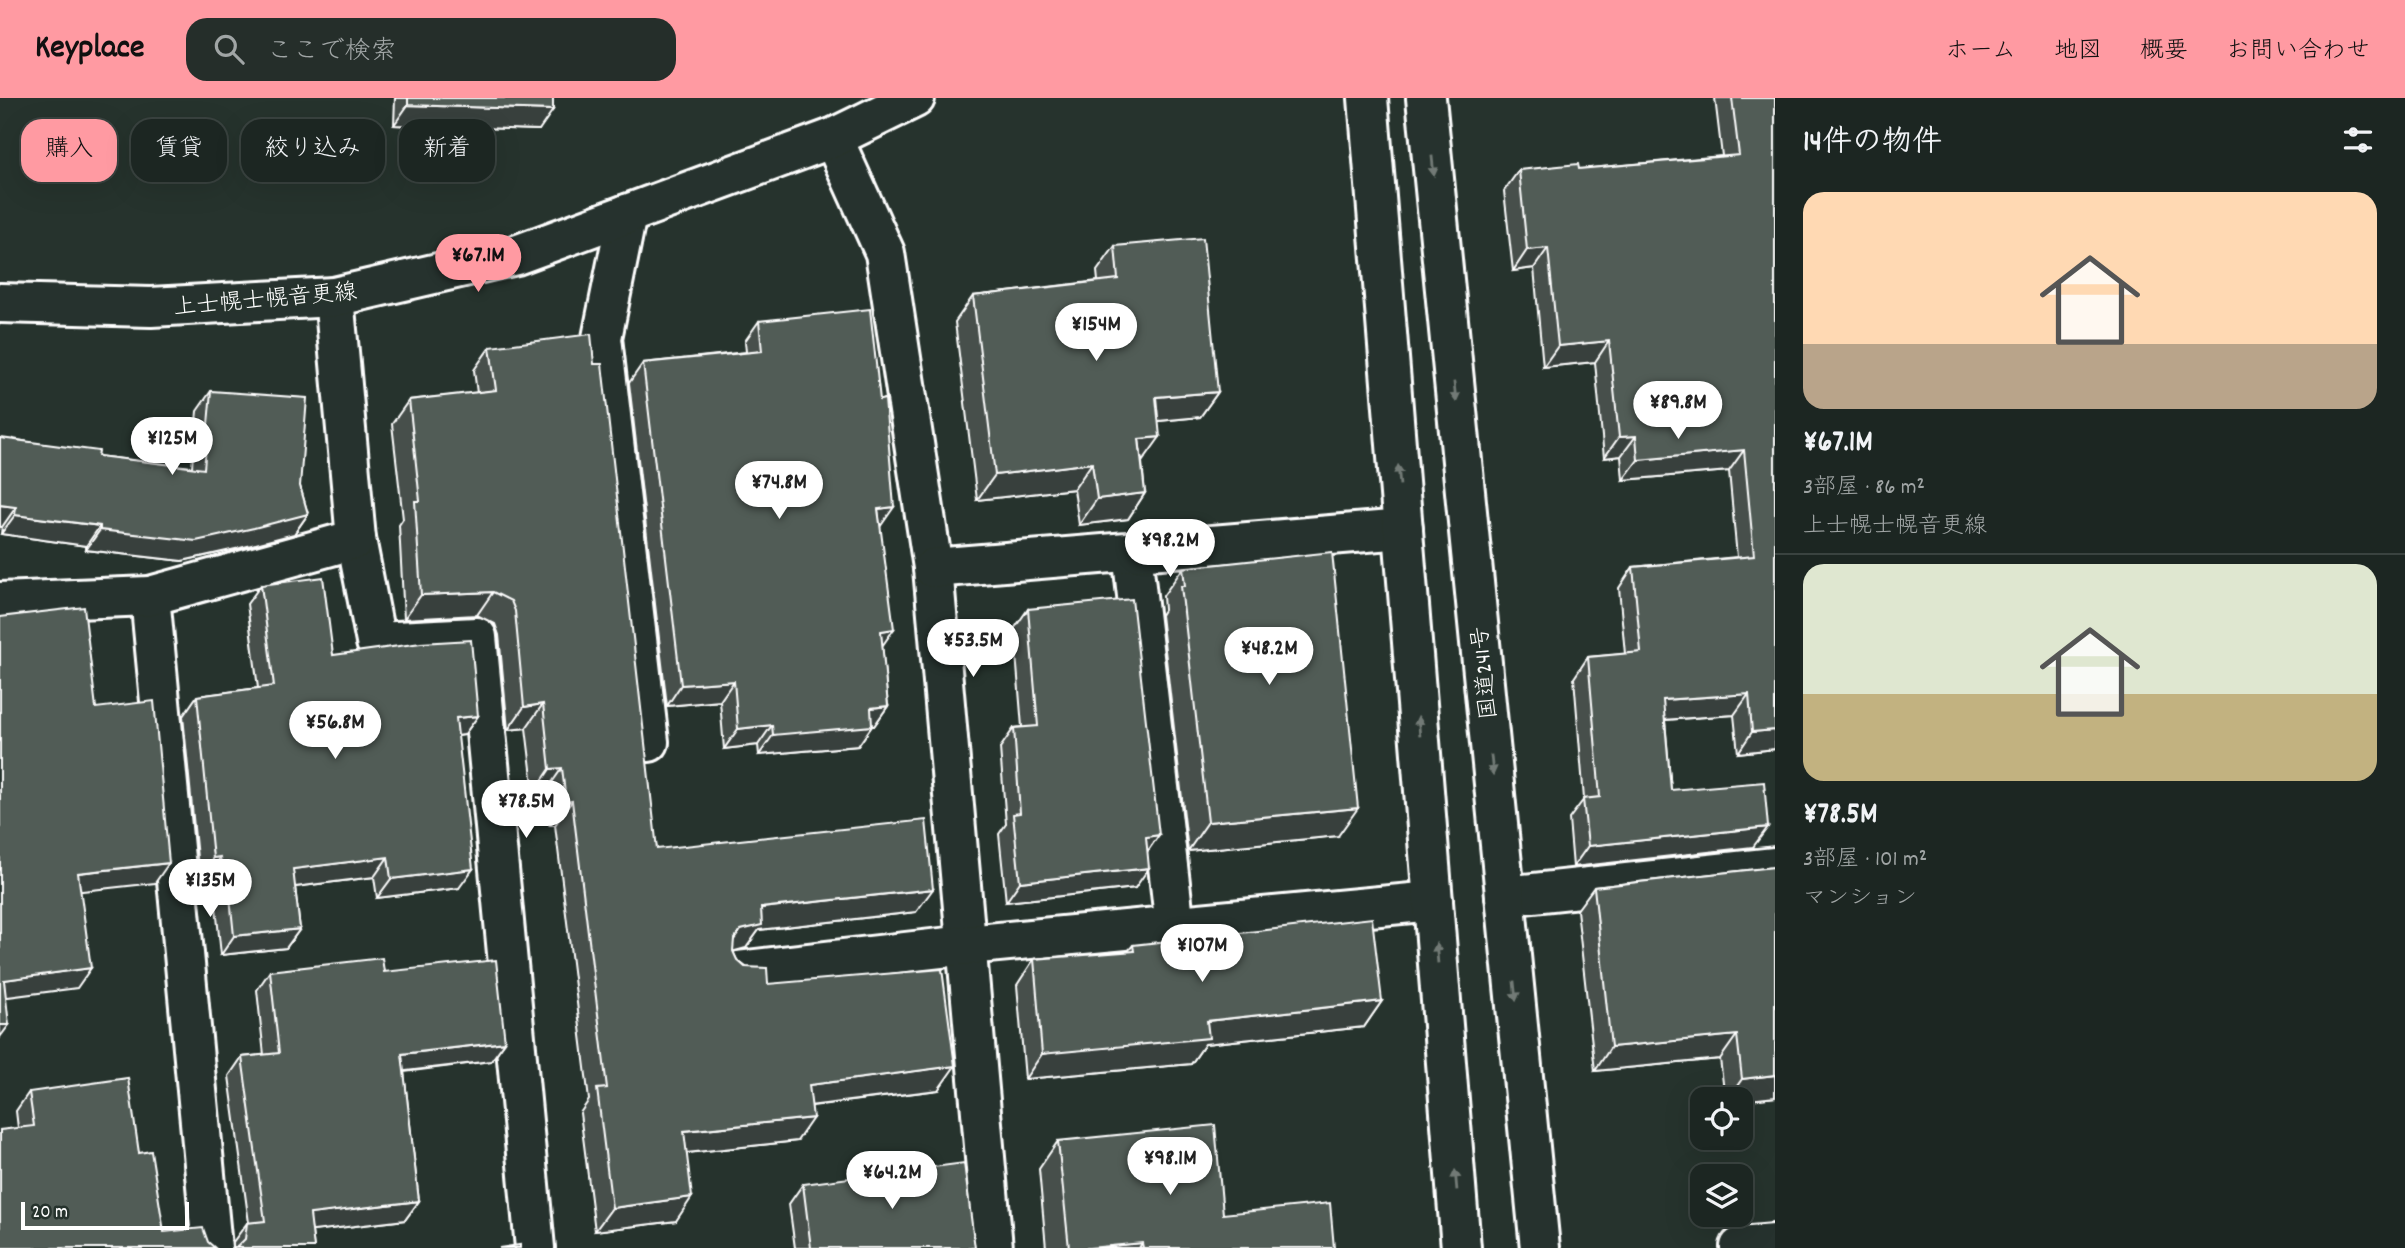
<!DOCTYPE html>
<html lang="ja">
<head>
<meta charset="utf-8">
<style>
  body { margin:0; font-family:Dekko,"Klee One",sans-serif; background:#252e2a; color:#f1f3f6; height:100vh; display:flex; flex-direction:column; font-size:26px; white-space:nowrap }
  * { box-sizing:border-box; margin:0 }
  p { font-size:23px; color:#a0a5a5 }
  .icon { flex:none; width:38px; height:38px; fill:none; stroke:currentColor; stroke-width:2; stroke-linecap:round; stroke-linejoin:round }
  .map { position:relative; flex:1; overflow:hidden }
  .drawer { display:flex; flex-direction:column; background:#1c2622; width:630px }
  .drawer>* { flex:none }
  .banner { position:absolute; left:21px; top:21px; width:665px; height:63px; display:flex; gap:14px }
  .controls { position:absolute; left:1690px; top:989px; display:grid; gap:14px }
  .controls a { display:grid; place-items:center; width:63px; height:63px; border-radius:14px; background:#1c2622; box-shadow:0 7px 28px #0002,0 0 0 2px #3a4340; font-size:35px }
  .scale { position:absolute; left:21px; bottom:18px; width:168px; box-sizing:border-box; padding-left:7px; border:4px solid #fff; border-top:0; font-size:19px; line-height:24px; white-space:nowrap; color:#fff; -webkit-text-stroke:5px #26332d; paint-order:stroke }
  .price { position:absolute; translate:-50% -60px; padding:0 16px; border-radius:24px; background:#fff; color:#222; font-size:23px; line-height:46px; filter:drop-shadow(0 2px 4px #0008) }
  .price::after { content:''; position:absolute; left:50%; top:42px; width:21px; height:16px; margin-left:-10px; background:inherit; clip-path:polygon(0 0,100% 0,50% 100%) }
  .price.selected { background:#ff9aa2; color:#111 }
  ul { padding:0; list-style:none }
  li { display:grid; align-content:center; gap:14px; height:371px; padding:0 28px }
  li+li { border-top:2px solid #3a4340 }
  li span { display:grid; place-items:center; height:217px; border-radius:21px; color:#555 }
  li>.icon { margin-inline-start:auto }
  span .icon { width:126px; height:126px; fill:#fffc; stroke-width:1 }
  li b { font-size:30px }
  h2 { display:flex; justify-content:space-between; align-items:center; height:84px; padding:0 28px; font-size:30px }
  .chip { padding:0 24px; border-radius:21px; background:#1c2622; box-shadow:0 7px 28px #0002,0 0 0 2px #3a4340; font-size:24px; line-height:63px }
  .chip.selected { background:#ff9aa2; color:#111 }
  header { display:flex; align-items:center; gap:42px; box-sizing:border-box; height:98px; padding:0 35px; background:#ff9aa2; color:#111 }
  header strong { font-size:33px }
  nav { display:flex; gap:38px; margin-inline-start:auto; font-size:24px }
  .search { width:490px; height:63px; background:#252e2a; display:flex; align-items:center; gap:18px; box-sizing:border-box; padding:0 24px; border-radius:21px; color:#a0a5a5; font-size:26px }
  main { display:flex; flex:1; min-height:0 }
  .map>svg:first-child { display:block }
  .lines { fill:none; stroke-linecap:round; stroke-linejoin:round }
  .minor-casing { stroke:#fff; stroke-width:44 }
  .major-casing { stroke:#fff; stroke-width:44 }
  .highway-casing { stroke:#fff; stroke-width:44 }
  .minor { stroke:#26332d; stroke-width:38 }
  .major { stroke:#26332d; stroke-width:38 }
  .highway { stroke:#26332d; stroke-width:38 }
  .wall { fill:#464f4b; stroke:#fff; stroke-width:2 }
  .shaded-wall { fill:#39403d; stroke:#fff; stroke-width:2 }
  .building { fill:#515c57; stroke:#fff; stroke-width:2 }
  .oneway { fill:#727a76 }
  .labels { text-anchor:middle; stroke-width:5; stroke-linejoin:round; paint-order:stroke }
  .street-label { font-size:23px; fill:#fff; stroke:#26332d }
</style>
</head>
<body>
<header>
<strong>Keyplace</strong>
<div class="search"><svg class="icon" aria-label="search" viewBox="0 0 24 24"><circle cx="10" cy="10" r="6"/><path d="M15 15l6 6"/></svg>ここで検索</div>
<nav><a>ホーム</a><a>地図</a><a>概要</a><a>お問い合わせ</a></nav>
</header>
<main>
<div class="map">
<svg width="1775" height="1150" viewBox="0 0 1775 1150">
  <rect width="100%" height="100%" fill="#26332d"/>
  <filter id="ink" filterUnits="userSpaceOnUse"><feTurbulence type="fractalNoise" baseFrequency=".0143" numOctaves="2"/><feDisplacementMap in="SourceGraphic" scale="14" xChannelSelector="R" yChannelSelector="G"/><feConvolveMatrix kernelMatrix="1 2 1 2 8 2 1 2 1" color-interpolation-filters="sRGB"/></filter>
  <g filter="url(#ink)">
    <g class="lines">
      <defs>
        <g id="minor">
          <path d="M833 40 885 155 933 470 993 1150"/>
          <path d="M627 116 602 240 649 644"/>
          <path d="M356 441 376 544 477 539 535 1150"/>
          <path d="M1132 454 1175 829"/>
          <path d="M933 470 1403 431"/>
          <path d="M150 498 212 1150"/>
          <path d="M0 504 150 498 356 441 334 199"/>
          <path d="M1505 798 1775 769"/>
          <path d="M738 873 967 847 1433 803"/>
          <path d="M1740 1149 1775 1146"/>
        </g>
        <path id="major" d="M0 205 151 209 334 199 516 157 833 40 915 0"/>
        <g id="highway">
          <path d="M1368 0 1461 1150"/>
          <path d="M1426 0 1540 1150"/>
        </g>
      </defs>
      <use href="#minor" class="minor-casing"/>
      <use href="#major" class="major-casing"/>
      <use href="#highway" class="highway-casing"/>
      <use href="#minor" class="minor"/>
      <use href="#major" class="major"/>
      <use href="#highway" class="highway"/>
    </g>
    <g class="wall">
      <path d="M395 0H553L539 32 394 27Z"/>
      <path d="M1715 0H1775V651L1738 655 1734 617 1665 622 1671 692 1753 749 1573 769 1569 721 1584 701 1574 580 1588 559 1625 556 1619 490 1633 469 1737 459 1729 373 1623 382 1621 358 1604 360 1595 264 1543 269 1534 170 1513 173 1504 93 1519 72 1579 71 1722 58Z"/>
      <path d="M1115 148 1218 294 1200 319 1158 323 1142 364 1145 395 1128 421 1079 427 1074 391 977 402 955 224 973 198 1098 183 1097 173Z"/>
      <path d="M759 223 880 429 882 547 888 608 874 628H872L858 648 759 657 758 647 724 651 720 603 667 608 629 285 643 265 746 254 745 243Z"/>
      <path d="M490 249 657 751 916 814 759 832 746 850 733 854 737 862 768 886 938 992 812 1008 797 1043 687 1055 676 1123 595 1133 580 1015 589 1002 555 727H550L546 693 534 695 526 630 508 632 499 537 495 526 477 517 404 521 399 427 403 421 392 326 409 302 477 295 474 272Z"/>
      <path d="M211 293 300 388 308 416 294 436 240 450 182 463 86 452V448L1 436 13 341 98 358 192 369 197 313Z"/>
      <path d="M1183 470 1338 738 1188 753 1161 517 1164 512 1163 498Z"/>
      <path d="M261 487 333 557 478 618 464 637 458 638 459 790 377 800 374 779 295 789 300 831 286 850 221 857 215 799 209 800 207 779 199 780 183 618 197 598 258 590 247 506Z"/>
      <path d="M1028 511 1147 753 1135 790 1006 804 999 736 1006 726 1000 650 1014 630 1022 629 1014 531Z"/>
      <path d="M1774 769 1775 999 1741 1003V1001H1725L1720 961 1595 973 1577 812 1594 789Z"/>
      <path d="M1133 847 1382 903 1364 929 1205 946 1191 966 1025 981 1017 887 1034 861 1128 853Z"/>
      <path d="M270 873 384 874 505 944 491 963 404 974 419 1103 405 1122 312 1133 314 1150H233V1144L247 1125H249L229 978 242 959 264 957 257 892Z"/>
      <path d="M29 994 139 1055 164 1134 208 1144 0 1150 18 1030 16 1013Z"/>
      <path d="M1058 1043 1223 1116 1334 1150H1046L1039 1071Z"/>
      <path d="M803 1086 975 1150H795L789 1106Z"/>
    </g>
    <g class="shaded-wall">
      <path d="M408 7 553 12 539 32 394 27Z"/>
      <path d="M1548 150 1534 170 1513 173 1527 152Z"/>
      <path d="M1609 243 1595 264 1543 269 1558 248Z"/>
      <path d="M1218 294 1200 319 1138 325 1156 299Z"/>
      <path d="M1636 338 1621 358 1604 360 1619 339Z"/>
      <path d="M1160 339 1142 364 1139 341Z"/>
      <path d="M1744 352 1729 373 1623 382 1638 362Z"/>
      <path d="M1092 365 1074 391 977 402 995 377Z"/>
      <path d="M1145 395 1128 421 1079 427 1097 401Z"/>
      <path d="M0 407 16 409 2 429H0Z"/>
      <path d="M894 409 880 429 878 411Z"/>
      <path d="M308 416 294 436 240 450 182 463 86 452 100 432Z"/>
      <path d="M15 417 100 428 86 448 1 436Z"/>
      <path d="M493 494 477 517 404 521 421 497Z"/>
      <path d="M894 531 880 551 881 533Z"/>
      <path d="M734 583 720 603 667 608 681 587Z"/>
      <path d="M1749 596 1734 617 1648 623 1663 602Z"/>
      <path d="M543 606 526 630 508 632 524 609Z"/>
      <path d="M888 608 874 628H872L858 648 759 657 773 637 871 610Z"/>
      <path d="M478 618 464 637 442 640 456 620Z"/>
      <path d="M772 627 758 647 724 651 738 631Z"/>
      <path d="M1775 632V651L1738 655 1752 634Z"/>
      <path d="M562 670 546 693 534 695 550 671Z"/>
      <path d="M572 703 555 727H550L566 704Z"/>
      <path d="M1358 710 1338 738 1188 753 1208 724Z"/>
      <path d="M1768 729 1753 749 1573 769 1588 748Z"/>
      <path d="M1159 737 1145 757 1146 739Z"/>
      <path d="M220 759 207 779 199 780 213 760Z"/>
      <path d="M388 759 374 779 279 791 293 771Z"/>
      <path d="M169 765 155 785 64 795 78 775Z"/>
      <path d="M1149 770 1135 790 1006 804 1020 784Z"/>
      <path d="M473 771 459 790 377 800 391 781Z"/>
      <path d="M223 780H228L215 799 209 800Z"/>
      <path d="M933 791 916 814 759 832 746 850 724 856 741 832 761 810Z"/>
      <path d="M300 831 286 850 221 857 234 838Z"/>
      <path d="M91 870 77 890 0 900 4 882Z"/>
      <path d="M1382 903 1364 929 1205 946 1191 966 1025 981 1042 956 1207 923Z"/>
      <path d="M0 927H9L0 939Z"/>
      <path d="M1737 937 1720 961 1595 973 1611 949Z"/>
      <path d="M505 944 491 963 389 975 402 956Z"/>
      <path d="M955 968 938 992 793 1010 809 987Z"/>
      <path d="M1775 977V999L1741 1003V1001H1728L1742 981Z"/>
      <path d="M813 1020 797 1043 668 1057 684 1033Z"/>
      <path d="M692 1099 676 1123 595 1133 612 1110Z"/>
      <path d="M419 1103 405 1122 297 1135 310 1116Z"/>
      <path d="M1142 1145 1139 1150H1089Z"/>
    </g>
    <g class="building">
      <path d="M408 0H553V12L408 7Z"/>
      <path d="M1732 0H1775V632L1752 634 1749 596 1663 602 1671 692 1764 684 1768 729 1588 748 1583 701 1600 699 1588 559 1641 554 1633 469 1754 458 1744 352 1638 362 1636 338 1619 339 1609 243 1558 248 1548 150 1527 152 1519 72 1578 66 1579 71 1739 57Z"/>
      <path d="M1203 140 1218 294 1156 299 1160 339 1139 341 1145 395 1097 401 1092 365 995 377 973 198 1118 181 1115 148Z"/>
      <path d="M870 211 880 302 885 301 894 409 878 411 894 531 881 533 888 608 871 610 872 628 773 637 772 627 738 631 734 583 681 587 643 265 762 253 759 223Z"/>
      <path d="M591 236 594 266H602L657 751 926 722 933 791 761 810 762 827 741 832 734 841 733 853 737 862 745 869 767 870 768 886 942 871 955 968 809 987 813 1020 684 1033 692 1099 612 1110 597 991 607 990 572 703 566 704 562 670 550 671 543 606 524 609 515 513 511 503 493 494 421 497 415 403H420L409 302 496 292 490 249Z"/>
      <path d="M211 293 307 300 300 388 308 416 254 430 196 443 100 432V428L15 417 16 409 0 407V340L99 353 98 358 204 371Z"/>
      <path d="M1332 454 1358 710 1208 724 1181 488H1185L1183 470Z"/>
      <path d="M323 479 333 557 421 545 471 542 478 618 456 620 473 771 391 781 388 759 293 771 300 831 234 838 228 780H223L220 759 213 760 197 598 274 588 261 487Z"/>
      <path d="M1132 501 1159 737 1146 739 1149 770 1020 784 1013 716 1020 715 1014 630 1038 628 1028 511Z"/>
      <path d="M84 509 96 610 154 603 169 765 78 775 91 870 4 882 9 927H0V519Z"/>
      <path d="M1774 769 1775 779V977L1742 981 1737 937 1611 949 1594 789Z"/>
      <path d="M1372 820 1382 903 1207 923 1209 940 1042 956 1034 861 1134 853 1133 847Z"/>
      <path d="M382 860 384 874 496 862 505 944 402 956 419 1103 310 1116 314 1150H235L238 1148 245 1141 247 1125 265 1123 242 959 279 955 270 873Z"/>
      <path d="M128 980 139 1055 151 1053 164 1134 203 1130 208 1144 215 1150H0V1032L34 1028 29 994Z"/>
      <path d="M1215 1027 1223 1116 1330 1105 1334 1150H1143L1142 1145 1089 1150H1069L1058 1043Z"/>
      <path d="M964 1065 975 1150H811L803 1086Z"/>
      <path d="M520 1147V1150H499Z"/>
    </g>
    <defs><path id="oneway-solid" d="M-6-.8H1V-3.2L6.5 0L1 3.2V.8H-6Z" transform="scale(1.75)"/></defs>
    <g class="oneway">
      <use href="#oneway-solid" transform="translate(1433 68) rotate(84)"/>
      <use href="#oneway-solid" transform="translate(1455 294) rotate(84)"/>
      <use href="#oneway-solid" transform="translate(1399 377) rotate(-95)"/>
      <use href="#oneway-solid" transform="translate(1419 628) rotate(-95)"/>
      <use href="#oneway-solid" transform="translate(1492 667) rotate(84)"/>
      <use href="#oneway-solid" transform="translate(1437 855) rotate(-95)"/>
      <use href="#oneway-solid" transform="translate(1515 893) rotate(84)"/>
      <use href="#oneway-solid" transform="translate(1456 1082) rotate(-95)"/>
    </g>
  </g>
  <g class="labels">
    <g class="street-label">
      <text transform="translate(265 200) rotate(-5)" y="8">上士幌士幌音更線</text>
      <text transform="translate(1483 575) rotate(-96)" y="8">国道241号</text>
    </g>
  </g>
</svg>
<div class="controls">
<a><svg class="icon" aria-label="locate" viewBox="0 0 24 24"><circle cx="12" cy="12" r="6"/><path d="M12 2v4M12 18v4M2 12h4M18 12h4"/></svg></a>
<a><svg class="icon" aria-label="layers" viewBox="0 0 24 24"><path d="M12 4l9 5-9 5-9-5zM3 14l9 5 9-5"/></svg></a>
</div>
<div class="scale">20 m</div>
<b class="price selected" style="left:478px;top:196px">¥67.1M</b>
<b class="price" style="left:1096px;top:265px">¥154M</b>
<b class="price" style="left:1678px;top:343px">¥89.8M</b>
<b class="price" style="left:172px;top:379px">¥125M</b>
<b class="price" style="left:779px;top:423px">¥74.8M</b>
<b class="price" style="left:1170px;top:481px">¥98.2M</b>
<b class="price" style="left:973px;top:581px">¥53.5M</b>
<b class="price" style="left:1269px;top:589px">¥48.2M</b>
<b class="price" style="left:335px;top:663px">¥56.8M</b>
<b class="price" style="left:526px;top:742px">¥78.5M</b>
<b class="price" style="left:210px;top:821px">¥135M</b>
<b class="price" style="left:1202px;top:886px">¥107M</b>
<b class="price" style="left:1170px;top:1099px">¥98.1M</b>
<b class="price" style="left:892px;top:1113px">¥64.2M</b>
<div class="banner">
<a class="chip selected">購入</a>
<a class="chip">賃貸</a>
<a class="chip">絞り込み</a>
<a class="chip">新着</a>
</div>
</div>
<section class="drawer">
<h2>14件の物件<svg class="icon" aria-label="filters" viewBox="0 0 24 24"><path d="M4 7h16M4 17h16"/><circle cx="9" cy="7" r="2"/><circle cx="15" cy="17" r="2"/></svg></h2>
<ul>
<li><span style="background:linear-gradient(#ffd9b3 70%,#b9a48a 0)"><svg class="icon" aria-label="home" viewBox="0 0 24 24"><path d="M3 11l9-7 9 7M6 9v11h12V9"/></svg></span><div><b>¥67.1M</b><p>3部屋 · 86 m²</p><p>上士幌士幌音更線</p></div></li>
<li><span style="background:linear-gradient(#dfe7d0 60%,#c2b280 0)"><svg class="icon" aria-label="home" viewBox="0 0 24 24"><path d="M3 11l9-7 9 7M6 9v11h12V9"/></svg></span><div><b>¥78.5M</b><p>3部屋 · 101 m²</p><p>マンション</p></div></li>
</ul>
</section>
</main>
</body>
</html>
